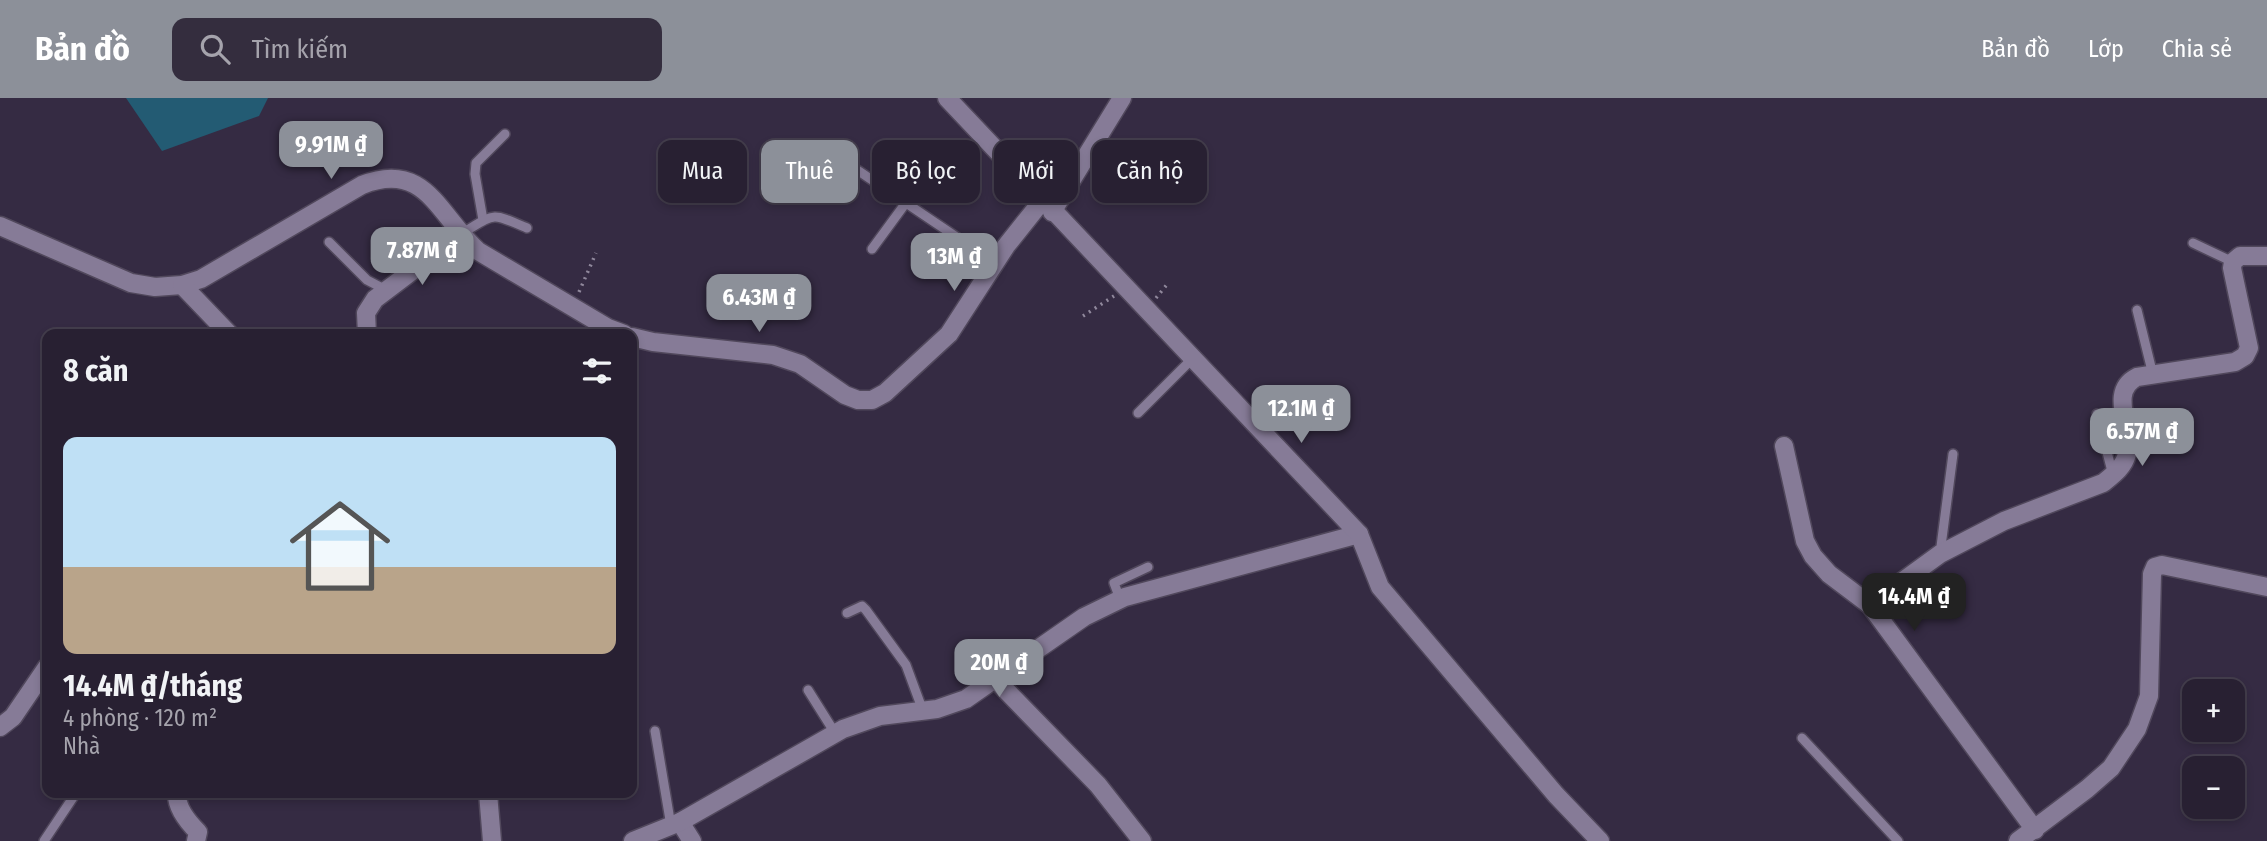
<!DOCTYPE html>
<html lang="vi">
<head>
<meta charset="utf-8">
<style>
  body { margin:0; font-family:"Fira Sans Condensed",sans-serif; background:#342d3e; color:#f1f3f6; height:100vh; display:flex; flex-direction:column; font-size:26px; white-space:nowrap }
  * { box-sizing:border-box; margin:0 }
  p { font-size:23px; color:#a5a3ac }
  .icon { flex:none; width:38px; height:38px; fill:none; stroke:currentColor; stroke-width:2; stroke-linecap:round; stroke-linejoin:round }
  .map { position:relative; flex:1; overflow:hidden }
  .details { position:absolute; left:42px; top:231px; width:595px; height:469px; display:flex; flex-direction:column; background:#282032; border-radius:14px; box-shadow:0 4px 10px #0003,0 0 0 2px #443e4d }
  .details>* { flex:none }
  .hud { position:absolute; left:658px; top:42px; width:665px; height:63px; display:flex; gap:14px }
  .tools { position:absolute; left:2182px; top:581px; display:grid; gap:14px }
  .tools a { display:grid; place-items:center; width:63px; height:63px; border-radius:14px; background:#282032; box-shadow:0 4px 10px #0003,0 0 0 2px #443e4d; font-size:35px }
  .price { position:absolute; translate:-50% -60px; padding:0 16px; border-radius:14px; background:#8c9099; color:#fff; font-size:23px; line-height:46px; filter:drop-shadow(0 2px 4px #0008) }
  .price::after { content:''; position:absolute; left:50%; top:42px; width:21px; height:16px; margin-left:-10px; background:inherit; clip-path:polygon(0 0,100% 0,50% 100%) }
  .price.selected { background:#222; color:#fff }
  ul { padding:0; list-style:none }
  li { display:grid; align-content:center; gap:14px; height:371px; padding:0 21px }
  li+li { border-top:2px solid #443e4d }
  li span { display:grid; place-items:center; height:217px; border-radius:14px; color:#555 }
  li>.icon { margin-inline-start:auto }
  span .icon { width:126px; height:126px; fill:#fffc; stroke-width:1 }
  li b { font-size:30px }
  h2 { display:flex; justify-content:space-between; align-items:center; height:84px; padding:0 21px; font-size:30px }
  .chip { padding:0 24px; border-radius:14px; background:#282032; box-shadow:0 4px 10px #0003,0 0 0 2px #443e4d; font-size:24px; line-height:63px }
  .chip.selected { background:#8c9099; color:#fff }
  header { display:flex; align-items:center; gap:42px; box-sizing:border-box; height:98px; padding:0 35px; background:#8c9099; color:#fff }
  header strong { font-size:33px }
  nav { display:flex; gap:38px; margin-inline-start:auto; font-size:24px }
  .search { width:490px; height:63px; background:#342d3e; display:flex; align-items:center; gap:18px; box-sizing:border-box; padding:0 24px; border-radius:14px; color:#a5a3ac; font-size:26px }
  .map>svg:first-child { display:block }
  .water { fill:#235b73 }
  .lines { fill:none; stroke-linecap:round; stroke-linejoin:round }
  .service-casing { stroke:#51485c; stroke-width:12 }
  .minor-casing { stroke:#51485c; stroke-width:21 }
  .tertiary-casing { stroke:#51485c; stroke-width:21 }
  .path { stroke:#90889c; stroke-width:3.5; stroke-dasharray:2 5; stroke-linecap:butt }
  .service { stroke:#867b97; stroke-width:9 }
  .minor { stroke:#867b97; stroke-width:18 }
  .tertiary { stroke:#867b97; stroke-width:18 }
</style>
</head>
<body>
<header>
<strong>Bản đồ</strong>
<div class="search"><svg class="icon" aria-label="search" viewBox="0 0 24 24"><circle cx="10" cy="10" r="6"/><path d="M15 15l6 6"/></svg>Tìm kiếm</div>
<nav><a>Bản đồ</a><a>Lớp</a><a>Chia sẻ</a></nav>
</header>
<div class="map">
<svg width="2267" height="743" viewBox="0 0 2267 743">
  <rect width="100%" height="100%" fill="#352b43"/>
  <path class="water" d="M126 0H268L259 18 162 53Z"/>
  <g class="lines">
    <defs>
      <g id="service">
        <path d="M832 55 995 165"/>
        <path d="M483 122 475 76 476 65 505 36"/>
        <path d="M461 136C496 115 490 114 527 130"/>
        <path d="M329 144 367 182 386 192"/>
        <path d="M2193 145 2233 164"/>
        <path d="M872 151 905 106"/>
        <path d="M2137 212 2153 277"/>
        <path d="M1138 315 1192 261"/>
        <path d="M2097 316 2113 377"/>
        <path d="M1940 456 1953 356"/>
        <path d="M1120 501 1114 485 1148 469"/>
        <path d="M847 515 862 508 866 512 906 567 923 613"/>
        <path d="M808 592 835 635"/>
        <path d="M655 633 671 728"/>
        <path d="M1802 640 1898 743"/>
        <path d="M44 743 76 695"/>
      </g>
      <g id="minor">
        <path d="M1052 114 1122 0"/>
        <path d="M0 128 131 185 155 189 182 187 201 181 362 87C426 62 438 117 478 153L608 230 624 236"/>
        <path d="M182 187 229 236"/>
        <path d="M367 236 366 215 375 201 461 136"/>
        <path d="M632 239 653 244 773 257 800 266 845 297 858 302H872L885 295 949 236 1006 148 1042 103"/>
        <path d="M1784 348 1805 443 1813 458 1829 476 1870 507 2035 732"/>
        <path d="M1870 507 1940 456 2004 423 2103 385C2113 377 2124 369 2127 356 2134 331 2107 294 2137 279L2235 264 2245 258 2249 250 2232 170 2233 164 2240 158H2267"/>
        <path d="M995 581 1098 687 1142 743"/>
        <path d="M0 629 13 619 47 569"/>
        <path d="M177 695C176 710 188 724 198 734L196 743"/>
        <path d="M488 695 492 743"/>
        <path d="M680 724 692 743"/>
        <path d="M633 743 680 724 843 631 880 618 937 611 966 601 1084 519 1125 499 1359 436"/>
        <path d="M2018 743 2087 691 2111 670 2137 631 2149 598 2152 476 2155 469 2162 467 2267 489"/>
      </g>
      <path id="tertiary" d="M947 0 1359 436 1380 489 1556 697 1600 743"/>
    </defs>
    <use href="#service" class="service-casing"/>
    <use href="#minor" class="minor-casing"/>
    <use href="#tertiary" class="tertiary-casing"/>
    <g class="path">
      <path d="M579 194 596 155"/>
      <path d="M1156 200 1169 184"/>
      <path d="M1083 218 1114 198"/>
    </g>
    <use href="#service" class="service"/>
    <use href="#minor" class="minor"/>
    <use href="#tertiary" class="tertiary"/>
  </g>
</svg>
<div class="tools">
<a>+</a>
<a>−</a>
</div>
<b class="price" style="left:331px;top:83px">9.91M ₫</b>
<b class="price" style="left:422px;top:189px">7.87M ₫</b>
<b class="price" style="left:954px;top:195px">13M ₫</b>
<b class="price" style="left:759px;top:236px">6.43M ₫</b>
<b class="price" style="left:1301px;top:347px">12.1M ₫</b>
<b class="price" style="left:2142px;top:370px">6.57M ₫</b>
<b class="price selected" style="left:1914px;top:535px">14.4M ₫</b>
<b class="price" style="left:999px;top:601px">20M ₫</b>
<div class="hud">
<a class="chip">Mua</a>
<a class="chip selected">Thuê</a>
<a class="chip">Bộ lọc</a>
<a class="chip">Mới</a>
<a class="chip">Căn hộ</a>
</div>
<section class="details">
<h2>8 căn<svg class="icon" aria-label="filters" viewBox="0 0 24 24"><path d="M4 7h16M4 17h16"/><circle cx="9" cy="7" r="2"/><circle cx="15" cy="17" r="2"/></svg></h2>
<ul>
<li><span style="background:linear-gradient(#bfe0f5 60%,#b9a48a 0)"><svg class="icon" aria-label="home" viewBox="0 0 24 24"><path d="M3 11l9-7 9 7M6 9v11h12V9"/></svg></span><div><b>14.4M ₫/tháng</b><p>4 phòng · 120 m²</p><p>Nhà</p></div></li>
</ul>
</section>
</div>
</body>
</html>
